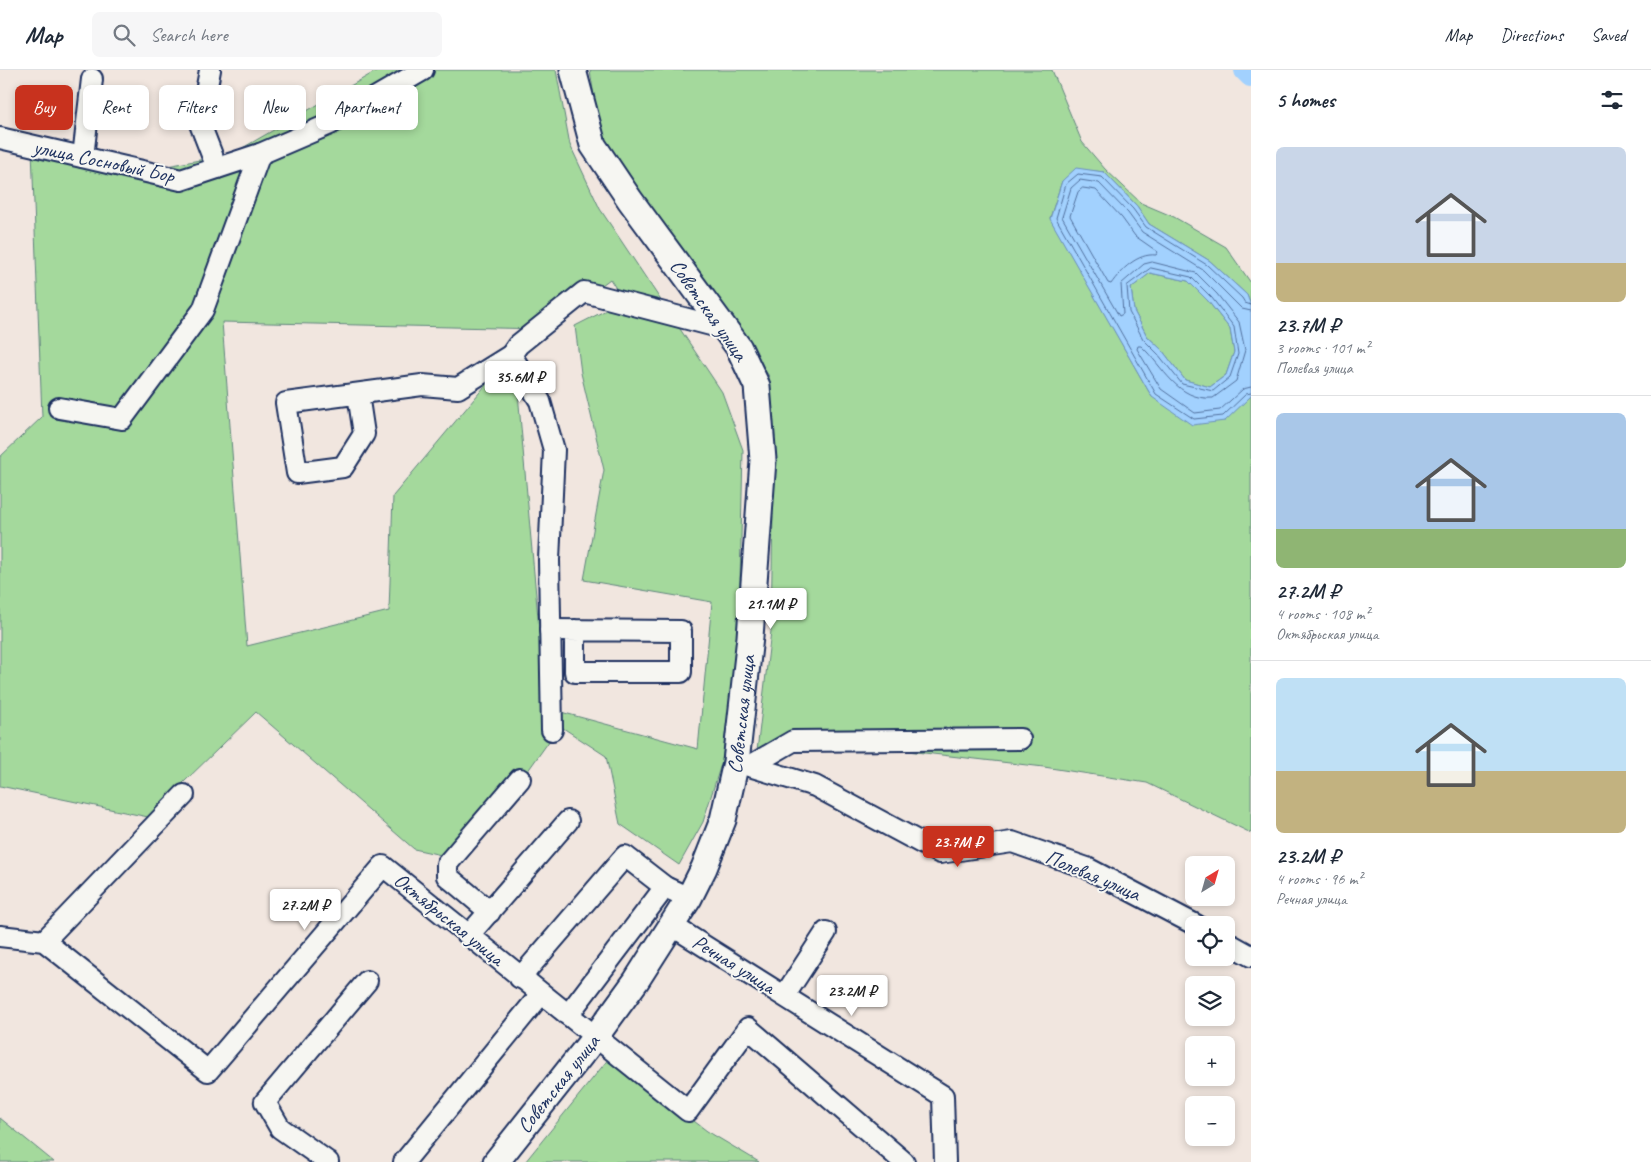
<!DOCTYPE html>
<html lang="en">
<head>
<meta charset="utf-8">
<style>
  body { margin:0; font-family:Caveat,sans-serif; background:#f6f6f7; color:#1f2937; height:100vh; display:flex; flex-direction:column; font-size:19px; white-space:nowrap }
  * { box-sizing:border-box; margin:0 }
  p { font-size:16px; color:#747a83 }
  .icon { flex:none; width:28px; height:28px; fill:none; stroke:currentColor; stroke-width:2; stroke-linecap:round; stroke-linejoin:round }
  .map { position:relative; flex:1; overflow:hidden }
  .details { display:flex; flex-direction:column; background:#fff; width:400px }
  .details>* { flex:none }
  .hud { position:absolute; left:15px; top:15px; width:475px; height:45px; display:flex; gap:10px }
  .needle { width:32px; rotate:37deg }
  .tools { position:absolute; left:1185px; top:786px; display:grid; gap:10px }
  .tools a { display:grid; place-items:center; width:50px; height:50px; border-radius:8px; background:#fff; box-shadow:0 2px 8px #0003; font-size:25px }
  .price { position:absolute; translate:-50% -42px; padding:0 11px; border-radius:5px; background:#fff; color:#222; font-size:16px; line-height:32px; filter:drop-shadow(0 1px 2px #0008) }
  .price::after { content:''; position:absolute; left:50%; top:30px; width:15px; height:11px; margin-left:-8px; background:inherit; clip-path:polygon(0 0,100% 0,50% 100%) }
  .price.on { background:#c8321e; color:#fff }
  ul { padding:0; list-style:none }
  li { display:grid; align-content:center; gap:10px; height:265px; padding:0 25px }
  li+li { border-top:1px solid #e0e1e3 }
  li span { display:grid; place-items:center; height:155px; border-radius:8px; color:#555 }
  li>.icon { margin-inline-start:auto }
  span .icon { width:90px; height:90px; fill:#fffc; stroke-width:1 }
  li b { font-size:21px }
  h2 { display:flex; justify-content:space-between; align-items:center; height:60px; padding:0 25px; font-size:21px }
  .pill { padding:0 18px; border-radius:8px; background:#fff; box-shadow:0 2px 8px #0003; font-size:18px; line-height:45px }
  .pill.on { background:#c8321e; color:#fff }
  header { display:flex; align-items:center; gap:30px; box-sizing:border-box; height:70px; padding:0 25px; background:#fff; border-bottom:1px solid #e0e1e3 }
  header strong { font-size:24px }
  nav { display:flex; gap:28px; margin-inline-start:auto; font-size:18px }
  .search { width:350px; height:45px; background:#f6f6f7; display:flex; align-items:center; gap:12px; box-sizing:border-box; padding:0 18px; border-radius:8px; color:#747a83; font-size:19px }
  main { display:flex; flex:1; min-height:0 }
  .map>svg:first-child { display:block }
  .green { fill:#a4d99c; stroke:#60847d; fill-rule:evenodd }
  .water { fill:#a2d1fe; stroke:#6c90be; fill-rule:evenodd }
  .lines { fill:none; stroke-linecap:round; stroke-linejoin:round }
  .shore { stroke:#51709e; stroke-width:1 }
  .river { stroke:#a2d1fe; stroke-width:24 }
  .minor-casing { stroke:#1b2f5e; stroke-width:24 }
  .major-casing { stroke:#1b2f5e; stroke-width:29 }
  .minor { stroke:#f6f6f2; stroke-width:20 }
  .major { stroke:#f6f6f2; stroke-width:25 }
  .labels { text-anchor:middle; stroke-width:4; stroke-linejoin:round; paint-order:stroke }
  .street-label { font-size:21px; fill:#1b2f5e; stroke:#f6f6f2 }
</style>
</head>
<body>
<header>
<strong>Map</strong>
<div class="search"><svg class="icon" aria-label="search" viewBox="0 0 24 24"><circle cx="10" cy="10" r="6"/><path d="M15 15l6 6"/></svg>Search here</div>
<nav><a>Map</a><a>Directions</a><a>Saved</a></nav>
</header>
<main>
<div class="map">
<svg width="1251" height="1092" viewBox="0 0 1251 1092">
  <rect width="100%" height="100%" fill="#f1e6df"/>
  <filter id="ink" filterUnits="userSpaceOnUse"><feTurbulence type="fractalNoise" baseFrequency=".02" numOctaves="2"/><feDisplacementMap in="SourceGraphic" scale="10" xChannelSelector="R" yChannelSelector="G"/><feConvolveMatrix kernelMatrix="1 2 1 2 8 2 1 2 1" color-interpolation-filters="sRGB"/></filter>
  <g filter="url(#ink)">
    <g class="green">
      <path d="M378 0H556L570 75 600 139 722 322 743 380 739 557 722 691 703 752 679 795 620 754 606 686 560 656 464 790 414 779 256 642 148 747 0 716V387L42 347 32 80 140 101 232 84ZM610 209 624 231 575 256 581 303 604 400 584 510 712 532 698 679 546 638 517 312 495 304 393 426 389 541 247 576 222 252 543 259Z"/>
      <path d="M590 0H1052L1082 72 1105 99 1141 133 1174 147 1226 177 1251 213V236L1247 225 1210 191 1149 154 1137 136 1104 102 1076 99 1062 111 1050 148 1152 327 1225 350 1251 326V763L1147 713 1044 697 890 679 757 681 771 561 774 379 769 306 601 72Z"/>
      <path d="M1150 203 1188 211 1208 231 1230 259 1234 282 1226 305 1210 317 1185 310 1162 280 1147 266 1134 241 1131 218Z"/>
      <path d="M610 987 707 1061 759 1092H525Z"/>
      <path d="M0 1048 54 1092H0Z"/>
    </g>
    <path class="water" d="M1076 98 1104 102 1137 136 1149 154 1210 191 1247 225 1251 236V326L1225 351 1192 355 1152 327 1050 149 1062 111ZM1150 203 1188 211 1208 231 1230 259 1234 282 1226 305 1210 317 1185 310 1162 280 1147 266 1134 241 1131 218Z"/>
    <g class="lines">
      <g class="shore">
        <path d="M1083 118 1096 120 1122 148 1135 166 1158 182 1156 185C1137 183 1121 200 1111 214L1108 213 1070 146 1078 122Z"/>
        <path d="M1151 198 1191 207 1212 228 1234 257 1238 284 1230 307 1213 321 1182 314 1158 284 1143 269 1129 242 1127 216Z"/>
        <path d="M1251 235 1245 233 1242 228 1207 195 1146 157 1133 139 1102 107 1078 104 1066 114 1056 148 1156 324 1194 349 1223 346 1246 324 1251 323"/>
        <path d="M1251 241 1242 239 1203 200 1142 162 1128 143 1099 113 1080 110 1071 118 1062 147 1119 246 1123 244 1121 214 1144 194 1152 192 1196 203 1217 224 1239 252 1245 280 1236 311 1213 328C1177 331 1164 297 1141 276H1138L1137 279 1161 319 1195 343 1220 340 1243 319 1251 317"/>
      </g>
      <path class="river" d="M1246 0 1251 5"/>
      <defs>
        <g id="minor">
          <path d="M210 0 200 54 217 98"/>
          <path d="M0 68 181 110 260 84 330 54 423 0"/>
          <path d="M83 87 92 9"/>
          <path d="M358 324 364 364 343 397 297 403 286 333 422 315 458 318 511 285"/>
          <path d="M59 338 122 349 203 240 260 84"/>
          <path d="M550 560 681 561V602H575V560"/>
          <path d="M552 660 549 490 554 380 540 331 511 285 518 275 584 222 726 259"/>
          <path d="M736 692 815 716 940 783 1012 772 1087 798 1196 855"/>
          <path d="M750 696 793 671 1020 669"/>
          <path d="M490 842 447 806V794L520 709"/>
          <path d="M671 855 943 1026 945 1092"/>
          <path d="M469 865 568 751"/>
          <path d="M0 866 44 871 208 1001 383 796 688 1041 748 958 904 1092"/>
          <path d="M44 871 184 725"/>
          <path d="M1226 872 1251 886"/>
          <path d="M520 908 625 786 665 817 689 828"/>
          <path d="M785 925 826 862"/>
          <path d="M568 945 665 817"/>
          <path d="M328 1092 280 1058 265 1032 367 911"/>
          <path d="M404 1092 541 924"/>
        </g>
        <g id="major">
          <path id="s1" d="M496 1092 596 966 636 911 689 828 704 798 723 750 736 692 750 567 763 390 757 316 739 278 630 130 593 75 573 0"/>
        </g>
      </defs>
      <use href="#minor" class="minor-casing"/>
      <use href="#major" class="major-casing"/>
      <use href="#minor" class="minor"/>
      <use href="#major" class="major"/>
    </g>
  </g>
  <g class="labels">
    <g class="street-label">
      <text transform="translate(104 91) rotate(12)" y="7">улица Сосновый Бор</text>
      <text transform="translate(709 240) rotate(55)" y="7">Советская улица</text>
      <text dy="7" stroke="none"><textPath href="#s1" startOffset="520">Советская улица</textPath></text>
      <text transform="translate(1093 805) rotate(23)" y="7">Полевая улица</text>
      <text transform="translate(449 849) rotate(39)" y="7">Октябрьская улица</text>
      <text transform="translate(734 894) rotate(32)" y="7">Речная улица</text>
      <text dy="7" stroke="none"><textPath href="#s1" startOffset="100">Советская улица</textPath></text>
    </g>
  </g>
</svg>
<div class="tools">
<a><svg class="needle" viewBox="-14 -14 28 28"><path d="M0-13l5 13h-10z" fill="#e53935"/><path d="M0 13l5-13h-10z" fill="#747a83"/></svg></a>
<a><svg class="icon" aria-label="locate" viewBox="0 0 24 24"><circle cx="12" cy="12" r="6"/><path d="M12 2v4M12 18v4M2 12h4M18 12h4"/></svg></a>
<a><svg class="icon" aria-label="layers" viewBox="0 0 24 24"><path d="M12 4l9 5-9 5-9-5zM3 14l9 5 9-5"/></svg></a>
<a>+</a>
<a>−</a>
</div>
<b class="price" style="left:520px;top:333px">35.6M ₽</b>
<b class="price" style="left:771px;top:560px">21.1M ₽</b>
<b class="price on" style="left:958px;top:798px">23.7M ₽</b>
<b class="price" style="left:305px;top:861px">27.2M ₽</b>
<b class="price" style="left:852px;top:947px">23.2M ₽</b>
<div class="hud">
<a class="pill on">Buy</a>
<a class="pill">Rent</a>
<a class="pill">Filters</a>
<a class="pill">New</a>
<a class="pill">Apartment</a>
</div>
</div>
<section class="details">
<h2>5 homes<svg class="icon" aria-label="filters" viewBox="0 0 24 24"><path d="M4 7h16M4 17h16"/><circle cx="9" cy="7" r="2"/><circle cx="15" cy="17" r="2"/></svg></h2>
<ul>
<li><span style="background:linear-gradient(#c9d6e8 75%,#c2b280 0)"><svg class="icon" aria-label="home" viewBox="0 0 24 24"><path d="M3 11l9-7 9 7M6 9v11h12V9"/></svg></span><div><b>23.7M ₽</b><p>3 rooms · 101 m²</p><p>Полевая улица</p></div></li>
<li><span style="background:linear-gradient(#a9c7e8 75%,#8fb573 0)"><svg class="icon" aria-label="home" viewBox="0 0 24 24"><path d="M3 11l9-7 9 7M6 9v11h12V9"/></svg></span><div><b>27.2M ₽</b><p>4 rooms · 108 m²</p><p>Октябрьская улица</p></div></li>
<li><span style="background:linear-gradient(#bfe0f5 60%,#c2b280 0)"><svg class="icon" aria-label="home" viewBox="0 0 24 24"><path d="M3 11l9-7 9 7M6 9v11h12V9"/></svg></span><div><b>23.2M ₽</b><p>4 rooms · 96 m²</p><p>Речная улица</p></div></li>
</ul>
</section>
</main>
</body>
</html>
